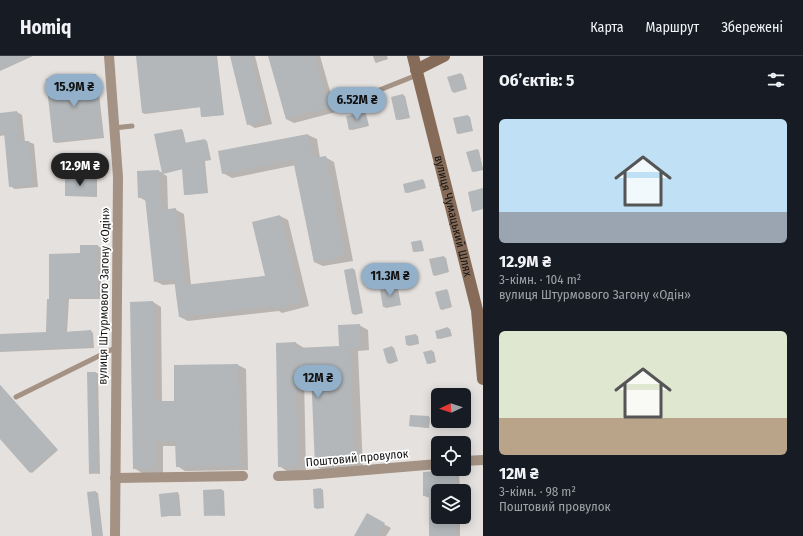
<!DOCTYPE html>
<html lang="uk">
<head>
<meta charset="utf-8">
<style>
  body { margin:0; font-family:"Fira Sans Condensed",sans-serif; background:#20242c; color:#f1f3f6; height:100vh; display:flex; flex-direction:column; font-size:15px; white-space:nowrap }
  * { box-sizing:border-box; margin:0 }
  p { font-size:13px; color:#9ea1a6 }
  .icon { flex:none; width:22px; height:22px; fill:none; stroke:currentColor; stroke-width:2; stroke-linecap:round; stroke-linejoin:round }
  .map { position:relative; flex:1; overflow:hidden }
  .sheet { display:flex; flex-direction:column; background:#171b24; width:320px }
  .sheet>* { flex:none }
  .needle { width:26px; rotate:266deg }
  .tools { position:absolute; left:431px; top:332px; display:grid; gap:8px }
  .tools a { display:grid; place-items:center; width:40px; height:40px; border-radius:6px; background:#171b24; box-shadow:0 2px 10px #0003; font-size:20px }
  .price { position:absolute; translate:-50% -34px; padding:0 9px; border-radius:14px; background:#92b0ca; color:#111; font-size:13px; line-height:26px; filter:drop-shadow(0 1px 2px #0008) }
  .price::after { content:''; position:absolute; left:50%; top:24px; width:12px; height:9px; margin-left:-6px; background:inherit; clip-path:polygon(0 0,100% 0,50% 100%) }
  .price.current { background:#222; color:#fff }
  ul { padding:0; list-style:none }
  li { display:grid; align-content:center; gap:8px; height:212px; padding:0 16px }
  li span { display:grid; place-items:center; height:124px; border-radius:6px; color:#555 }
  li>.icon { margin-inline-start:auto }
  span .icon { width:72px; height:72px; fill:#fffc; stroke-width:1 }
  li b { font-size:17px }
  h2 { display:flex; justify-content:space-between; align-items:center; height:48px; padding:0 16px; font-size:17px }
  header { display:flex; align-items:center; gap:24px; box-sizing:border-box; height:56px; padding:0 20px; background:#171b24; border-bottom:1px solid #363941 }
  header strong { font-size:19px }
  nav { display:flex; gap:22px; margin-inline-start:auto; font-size:14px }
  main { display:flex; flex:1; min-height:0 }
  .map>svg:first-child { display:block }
  .shadow { fill:#0003 }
  .building { fill:#b3b7ba }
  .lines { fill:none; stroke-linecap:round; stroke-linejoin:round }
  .lane { stroke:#a49284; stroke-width:5 }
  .street { stroke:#a49284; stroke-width:10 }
  .secondary { stroke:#866c58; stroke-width:12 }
  .labels { text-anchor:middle; stroke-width:3.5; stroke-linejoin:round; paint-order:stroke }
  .street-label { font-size:12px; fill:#151413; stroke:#fff }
</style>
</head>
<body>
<header>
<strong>Homiq</strong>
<nav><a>Карта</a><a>Маршрут</a><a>Збережені</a></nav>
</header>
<main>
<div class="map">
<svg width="483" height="480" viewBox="0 0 483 480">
  <rect width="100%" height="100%" fill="#e5e1de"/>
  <g class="shadow">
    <path d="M0 0H33L0 15Z"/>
    <path d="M137 0H217L224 59 203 61 202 60 201 51 145 58 143 57Z"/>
    <path d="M231 0H255L272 68 255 72 248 68Z"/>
    <path d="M269 0H320L336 56 294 67 286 63Z"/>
    <path d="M373 0H387L388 3 376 7 375 6Z"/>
    <path d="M461 18 463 19 467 33 454 37 453 36Z"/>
    <path d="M96 19 97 20 104 82 56 87 54 86Z"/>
    <path d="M403 39 405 40 410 62 399 64 397 63Z"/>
    <path d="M17 56 22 59 25 86H29L34 88 38 131 15 133 10 130 6 79 0 80V58Z"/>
    <path d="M365 57 366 58 369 70 352 74 350 73Z"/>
    <path d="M468 60 470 61 473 75 459 78 458 77Z"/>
    <path d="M182 74 183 75 186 88 205 84 207 85 211 104 205 105 208 137 186 139 185 138 183 113 163 118 167 120 168 154H176L184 158 191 229 266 220 280 160 288 164 309 250 282 257 279 255 188 265 180 261 176 228 163 229 155 225 146 145 139 141 159 115 163 117 155 79Z"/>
    <path d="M308 79 317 83 320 102 325 101 334 106 353 205 323 210 314 206 296 109 232 122 223 117 219 96Z"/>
    <path d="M478 94 479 95 483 114 474 116 473 115Z"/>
    <path d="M66 122 97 123V141L66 140Z"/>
    <path d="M423 124 424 125 426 132 408 137 406 136Z"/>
    <path d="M421 185 422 186 424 195 415 196 414 195Z"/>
    <path d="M81 190H98L101 192V243H69L67 276 91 275 93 277 94 292 0 296V279L47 277 81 198Z"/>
    <path d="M444 201 446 202 449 216 435 220 433 219Z"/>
    <path d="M353 213 355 214 363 257 355 259 353 258Z"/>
    <path d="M397 232 398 233 401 249 386 252 384 251Z"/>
    <path d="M447 234 448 235 452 251 442 254 440 253Z"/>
    <path d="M153 246 161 251 162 346H175L238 309 246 313 248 414 185 415 177 410 176 390H163V417H142L134 412Z"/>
    <path d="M359 269 368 274 369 294 358 295 363 413 325 415 316 410 312 320 304 321 306 415H287L279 410 296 287 304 292 340 291Z"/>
    <path d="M448 272 450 273 452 280 440 283 438 282Z"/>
    <path d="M416 279 418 280 419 288 409 290 407 289Z"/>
    <path d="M392 291 394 292 398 305 390 308 388 307 384 294Z"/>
    <path d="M432 295 434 296 436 306 429 308 427 307Z"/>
    <path d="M89 317H98L100 418 90 417Z"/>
    <path d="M0 329 58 394 32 417 0 381Z"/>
    <path d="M449 336 459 337 461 339H449Z"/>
    <path d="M429 361 430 362 429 372 410 370Z"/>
    <path d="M448 365H460V368L449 367Z"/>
    <path d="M454 386 456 387H438Z"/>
    <path d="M455 415 459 417 460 435H438V461H460V480H430V442L424 440V417Z"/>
    <path d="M321 433 323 434 324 452 317 453 315 452Z"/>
    <path d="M222 434 224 435 225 460 205 459 204 435Z"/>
    <path d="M96 436 98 437 103 480H93Z"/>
    <path d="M178 437 179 438 181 460H161Z"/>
    <path d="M367 459 391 472 386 480H355Z"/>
  </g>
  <g class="building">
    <path d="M0 0H30L0 14Z"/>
    <path d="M136 0H216L223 59 201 61 200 51 142 57Z"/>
    <path d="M230 0H250L266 64 247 69Z"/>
    <path d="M268 0H314L329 51 286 63Z"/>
    <path d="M461 17 465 32 452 36 447 21Z"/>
    <path d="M96 18 102 81 53 86 46 23Z"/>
    <path d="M403 38 409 61 396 64 391 41Z"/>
    <path d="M17 55 20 85H29L33 129 9 131 4 76 0 77V57Z"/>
    <path d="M365 56 368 69 349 74 346 60Z"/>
    <path d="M468 59 472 74 457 78 453 62Z"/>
    <path d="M182 73 184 87 205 83 209 103 204 104 206 137 184 139 182 113 162 117 154 78Z"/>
    <path d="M308 78 313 102 326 100 345 200 314 206 293 104 222 118 218 95Z"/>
    <path d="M478 93 483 113 472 116 466 96Z"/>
    <path d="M159 114 161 154 176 152 184 229 265 220 252 166 280 159 301 246 273 253 272 250 179 261 174 223 154 226 145 141 138 142 137 115Z"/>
    <path d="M65 121H95L96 140H65Z"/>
    <path d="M423 123 425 132 405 137 403 128Z"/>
    <path d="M483 132V153L472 156 468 136Z"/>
    <path d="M421 184 423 194 413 196 411 186Z"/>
    <path d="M80 189H98V242H66L65 276 91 274V291L0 295V278L46 276 47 243H49V198L80 197Z"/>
    <path d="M444 200 448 216 433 219 429 203Z"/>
    <path d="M353 212 362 257 352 258 344 214Z"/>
    <path d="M397 231 400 248 383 251 380 234Z"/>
    <path d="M447 233 451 251 440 253 435 236Z"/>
    <path d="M153 245 154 345H174V309L238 308 240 410 176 411 175 385 155 386V412L133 413 130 246Z"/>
    <path d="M360 268 361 290 350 291 355 408 315 411 311 316H296L298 410 278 411 276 287 296 286V292L339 290 338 269Z"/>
    <path d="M448 271 451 279 437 283 435 275Z"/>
    <path d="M416 278 418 287 406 289 405 280Z"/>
    <path d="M392 290 397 304 387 307 383 293Z"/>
    <path d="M432 294 435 306 427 308 423 296Z"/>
    <path d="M87 316H96L98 417 89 418Z"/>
    <path d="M0 329 57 393 30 417 0 383Z"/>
    <path d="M410 359 429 360 428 372 409 370Z"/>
    <path d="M455 414 456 435H438V461H456V480H429V440H423V416Z"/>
    <path d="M321 432 323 452H314L313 433Z"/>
    <path d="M222 433 223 459 204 460 203 434Z"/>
    <path d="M96 435 102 480H92L87 436Z"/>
    <path d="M178 436 179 459 161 461 159 438Z"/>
    <path d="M367 457 385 467 378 480H354Z"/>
  </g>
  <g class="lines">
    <g class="lane">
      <path d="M352 45 417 19"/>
      <path d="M114 72 132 70"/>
      <path d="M16 341 117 291"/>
    </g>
    <g class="street">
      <path d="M109 0 118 121 115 480"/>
      <path d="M464 405 483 404"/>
      <path d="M278 420 307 419 438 408"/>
      <path d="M115 422 243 420"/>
    </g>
    <g class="secondary">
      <path id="s1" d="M413 0 477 254 483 323"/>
      <path d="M416 14 444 0"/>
    </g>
  </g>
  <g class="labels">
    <g class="street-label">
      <text dy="4" stroke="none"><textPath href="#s1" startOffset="165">вулиця Чумацький Шлях</textPath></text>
      <text transform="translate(104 240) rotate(-89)" y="4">вулиця Штурмового Загону «Одін»</text>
      <text transform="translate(357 402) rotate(-5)" y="4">Поштовий провулок</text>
    </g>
  </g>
</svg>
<div class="tools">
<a><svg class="needle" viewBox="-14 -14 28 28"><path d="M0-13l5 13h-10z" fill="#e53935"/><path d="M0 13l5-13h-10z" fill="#9ea1a6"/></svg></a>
<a><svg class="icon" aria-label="locate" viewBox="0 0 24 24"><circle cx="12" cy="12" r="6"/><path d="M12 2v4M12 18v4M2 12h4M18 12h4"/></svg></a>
<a><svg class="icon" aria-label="layers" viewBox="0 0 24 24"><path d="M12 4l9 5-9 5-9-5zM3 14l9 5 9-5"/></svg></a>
</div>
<b class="price" style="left:74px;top:52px">15.9M ₴</b>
<b class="price" style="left:357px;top:65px">6.52M ₴</b>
<b class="price current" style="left:80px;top:131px">12.9M ₴</b>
<b class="price" style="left:390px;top:241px">11.3M ₴</b>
<b class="price" style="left:318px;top:343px">12M ₴</b>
</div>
<section class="sheet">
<h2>Об’єктів: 5<svg class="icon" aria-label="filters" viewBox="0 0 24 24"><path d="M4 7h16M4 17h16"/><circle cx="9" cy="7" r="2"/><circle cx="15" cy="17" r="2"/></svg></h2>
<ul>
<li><span style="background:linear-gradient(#bfe0f5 75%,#9aa5b1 0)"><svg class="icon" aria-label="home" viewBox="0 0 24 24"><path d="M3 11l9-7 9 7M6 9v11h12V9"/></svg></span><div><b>12.9M ₴</b><p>3-кімн. · 104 m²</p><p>вулиця Штурмового Загону «Одін»</p></div></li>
<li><span style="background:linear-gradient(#dfe7d0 70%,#b9a48a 0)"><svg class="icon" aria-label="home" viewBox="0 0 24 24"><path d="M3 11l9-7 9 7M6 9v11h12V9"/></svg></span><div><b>12M ₴</b><p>3-кімн. · 98 m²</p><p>Поштовий провулок</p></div></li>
</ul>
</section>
</main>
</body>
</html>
